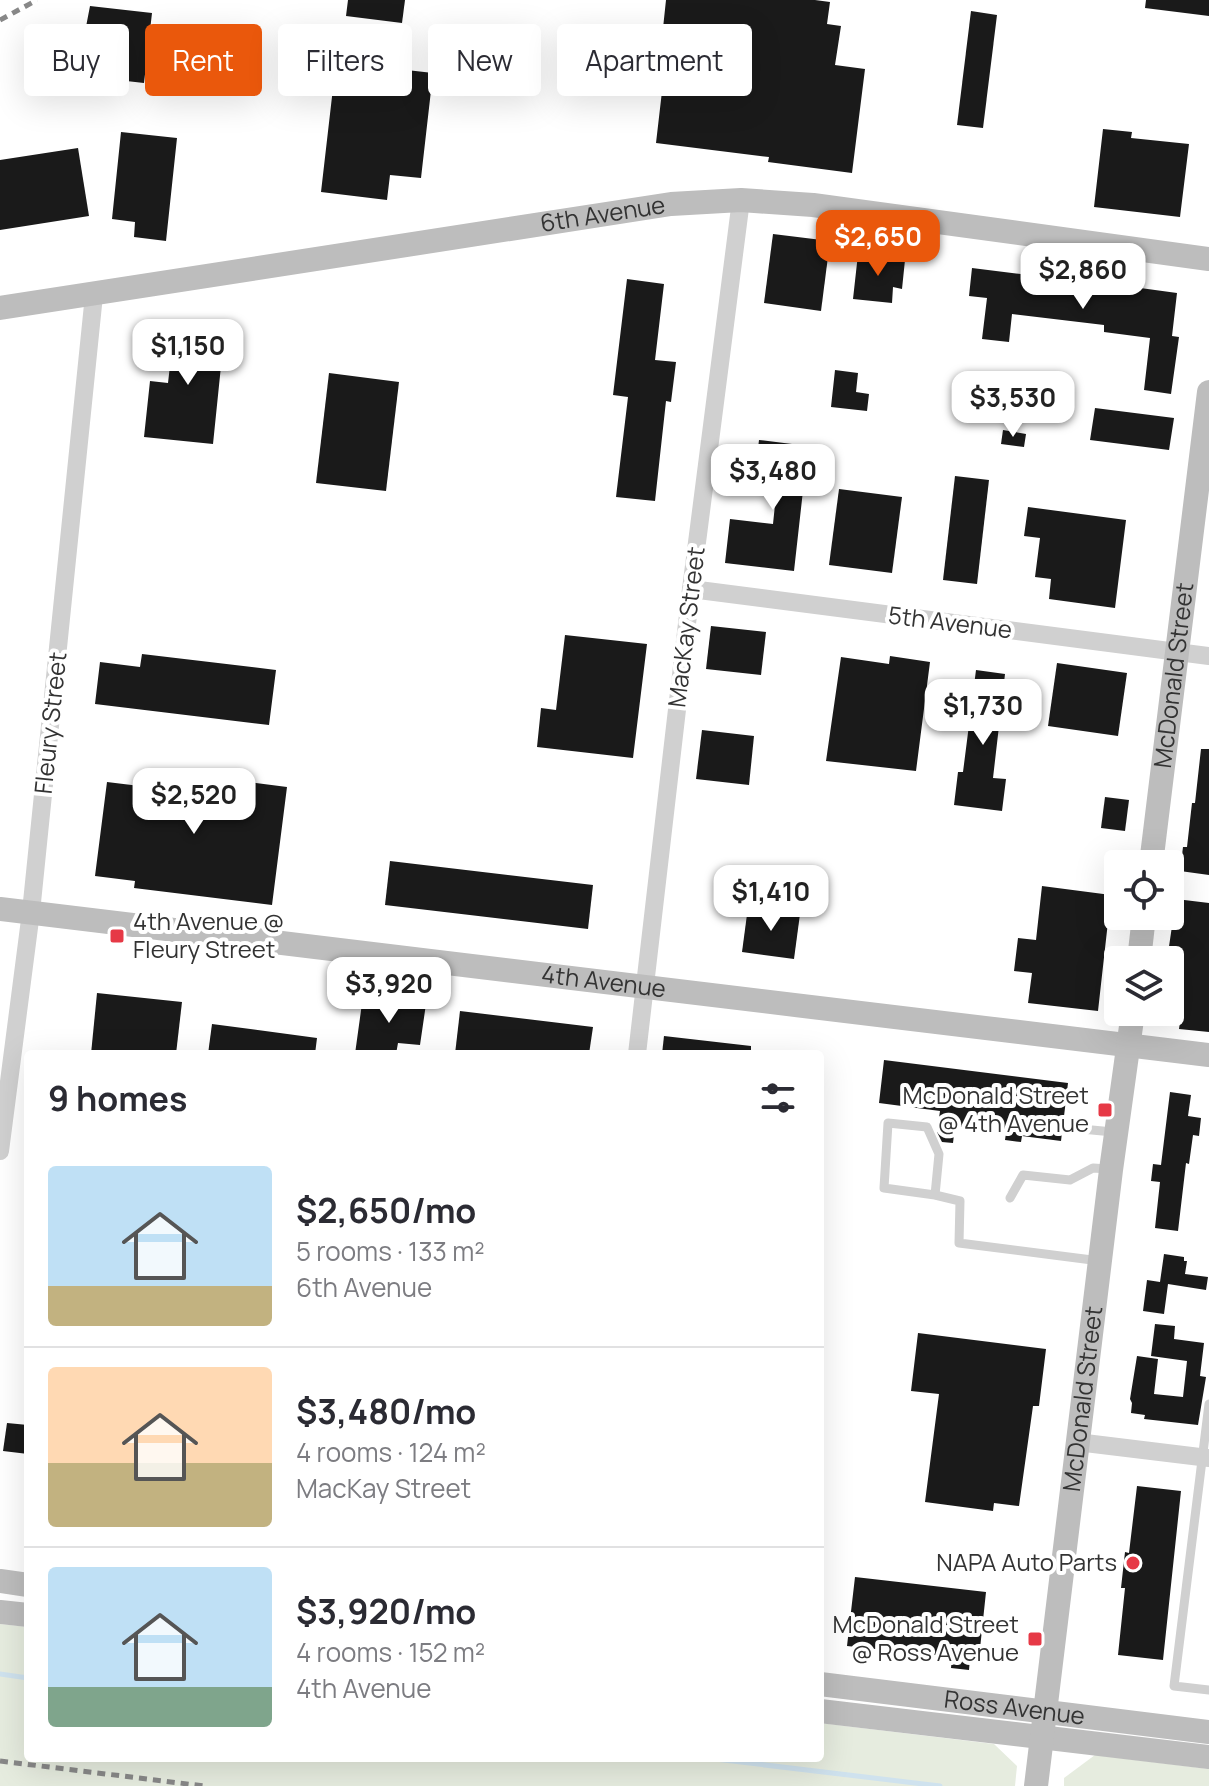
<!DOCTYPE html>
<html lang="en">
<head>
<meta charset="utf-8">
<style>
  body { margin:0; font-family:Manrope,sans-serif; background:#f2f2f3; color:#2b2b33; height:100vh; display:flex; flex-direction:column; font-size:30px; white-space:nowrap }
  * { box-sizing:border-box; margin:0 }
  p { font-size:26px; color:#7c7c81 }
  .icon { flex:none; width:44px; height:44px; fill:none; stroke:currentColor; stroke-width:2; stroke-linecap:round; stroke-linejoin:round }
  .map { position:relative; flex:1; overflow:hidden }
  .drawer { position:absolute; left:24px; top:1050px; width:800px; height:712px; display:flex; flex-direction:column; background:#fff; border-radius:8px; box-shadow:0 8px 32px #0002 }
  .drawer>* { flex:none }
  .guide { position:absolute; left:24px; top:24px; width:800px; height:72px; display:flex; gap:16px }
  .fabs { position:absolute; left:1104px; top:850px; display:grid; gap:16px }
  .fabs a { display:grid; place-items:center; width:80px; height:80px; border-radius:8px; background:#fff; box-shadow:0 8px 32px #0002; font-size:40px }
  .price { position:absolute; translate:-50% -68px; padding:0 18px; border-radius:16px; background:#fff; color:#222; font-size:26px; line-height:52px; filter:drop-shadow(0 2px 4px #0008) }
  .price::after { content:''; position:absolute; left:50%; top:48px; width:24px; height:18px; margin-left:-12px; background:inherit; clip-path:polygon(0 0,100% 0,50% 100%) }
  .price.on { background:#ea580c; color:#fff }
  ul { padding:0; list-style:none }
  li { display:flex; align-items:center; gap:24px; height:200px; padding:0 24px }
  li+li { border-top:2px solid #e1e1e2 }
  li span { display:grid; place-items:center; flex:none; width:224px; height:160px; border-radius:8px; color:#555 }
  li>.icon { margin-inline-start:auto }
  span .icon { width:96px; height:96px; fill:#fffc; stroke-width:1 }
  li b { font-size:34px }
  h2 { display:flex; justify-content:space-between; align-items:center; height:96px; padding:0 24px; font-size:34px }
  .tag { padding:0 28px; border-radius:8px; background:#fff; box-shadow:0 8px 32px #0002; font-size:28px; line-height:72px }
  .tag.on { background:#ea580c; color:#fff }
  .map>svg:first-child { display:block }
  .green { fill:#e6ecdf }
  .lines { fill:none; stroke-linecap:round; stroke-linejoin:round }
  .stream { stroke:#cfe2ee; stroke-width:5 }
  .building { fill:#1a1a1a }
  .lane { stroke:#d0d0d0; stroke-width:9 }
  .street { stroke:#d0d0d0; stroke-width:18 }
  .secondary { stroke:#bdbdbd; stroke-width:24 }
  .rail { stroke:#888; stroke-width:5; stroke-dasharray:8 6; stroke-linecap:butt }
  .poi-dot { fill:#e63946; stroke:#fff; stroke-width:3 }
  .labels { text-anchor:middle; stroke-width:8; stroke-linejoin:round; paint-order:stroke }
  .street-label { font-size:24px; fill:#333; stroke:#fff }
  .poi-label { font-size:24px; fill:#333; stroke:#fff; text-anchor:end }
</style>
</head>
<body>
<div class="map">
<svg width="1209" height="1786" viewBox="0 0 1209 1786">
  <rect width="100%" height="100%" fill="#fff"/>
  <g class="green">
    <path d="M0 1624 28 1627V1758H820V1723L994 1744 1017 1766 1015 1786H0Z"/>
    <path d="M1095 1755 1209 1769V1786H1064V1778Z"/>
  </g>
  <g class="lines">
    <g class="stream">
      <path d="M0 1674 28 1678"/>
      <path d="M707 1758 940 1786"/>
    </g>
  </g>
  <g class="building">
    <path d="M348 0H405L402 23 346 16Z"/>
    <path d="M666 0H815L830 2 827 24 841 26 835 65 865 69 852 173 768 162 769 157 656 143 667 48 661 47Z"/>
    <path d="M1146 0H1209V16L1145 8Z"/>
    <path d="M90 6 152 13 144 83 82 76 83 71H81L85 32Z"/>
    <path d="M971 11 997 15 983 128 957 125Z"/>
    <path d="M336 62 433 73 421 178 390 175 387 200 321 192Z"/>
    <path d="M1103 129 1132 132 1131 138 1189 144 1180 217 1094 207Z"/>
    <path d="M121 132 177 138 166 241 134 237 135 222 112 219Z"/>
    <path d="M78 148 89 216 0 230V160Z"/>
    <path d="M773 234 830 241 821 311 764 303Z"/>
    <path d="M858 254 905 260 902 289 893 287 892 303 853 299Z"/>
    <path d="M972 268 1021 274V269L1089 277V281L1177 293 1172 336 1179 337 1171 394 1144 390 1150 338 1104 332V325L1012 314 1009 342 982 339 987 298 969 296Z"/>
    <path d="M627 279 664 284 655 360 676 362 671 402 666 401 655 501 616 497 628 397 613 395Z"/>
    <path d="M175 322 225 327 213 444 144 437 150 381 168 383Z"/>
    <path d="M835 370 858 373 856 392 869 394 867 411 831 407Z"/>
    <path d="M329 373 399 382 386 491 316 483Z"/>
    <path d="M1095 408 1174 418 1169 450 1090 440Z"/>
    <path d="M1003 430 1026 434 1024 447 1001 444Z"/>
    <path d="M759 440 808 446 794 571 725 563 730 519 773 524 778 476 755 473Z"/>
    <path d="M955 476 989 480 977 584 943 580Z"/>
    <path d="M839 489 902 497 892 573 829 565Z"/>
    <path d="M1028 507 1126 520 1115 608 1049 599 1051 579 1035 577 1040 538 1024 536Z"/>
    <path d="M711 626 766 632 761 675 706 669Z"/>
    <path d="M565 635 647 644 633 758 537 747 541 708 556 710Z"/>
    <path d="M142 654 276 670 269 725 95 704 100 662 140 667Z"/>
    <path d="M890 656 930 662 916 771 826 761 841 657 889 664Z"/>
    <path d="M1057 663 1127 673 1118 736 1048 726Z"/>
    <path d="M976 670 1005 674 993 778 1006 779 1002 811 954 805 958 772H963Z"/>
    <path d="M702 730 754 736 749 785 696 779Z"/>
    <path d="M1201 749H1209V875L1180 871 1183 847H1187L1192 803H1195Z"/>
    <path d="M150 769 287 787 272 905 134 888 135 881 95 876 107 782 148 787Z"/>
    <path d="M1105 797 1129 800 1125 831 1101 828Z"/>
    <path d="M390 861 593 885 588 929 385 905Z"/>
    <path d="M1042 886 1111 895 1098 1011 1028 1003 1032 973 1014 971 1018 938 1036 940Z"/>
    <path d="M1176 899 1209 903V1032L1179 1029 1183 1000 1170 998V960H1167Z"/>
    <path d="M748 907 800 914 794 959 742 952Z"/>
    <path d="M97 993 182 1002 176 1054H91Z"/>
    <path d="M363 996 426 1004 420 1045 398 1043 396 1054H355Z"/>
    <path d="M460 1011 593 1027 589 1054H455Z"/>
    <path d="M212 1024 317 1038 315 1054H208Z"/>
    <path d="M664 1036 751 1046V1054H662Z"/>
    <path d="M884 1060 1068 1083 1061 1141 1022 1136 1021 1142 1005 1140 1006 1133 955 1126 953 1143 942 1142 937 1132 940 1111 879 1103Z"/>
    <path d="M1170 1092 1191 1095 1188 1116 1201 1118 1199 1136 1193 1135 1189 1164 1186 1163 1178 1231 1155 1228 1160 1182 1151 1181 1153 1164 1161 1165Z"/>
    <path d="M1164 1254 1184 1257V1261H1187L1185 1274 1208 1277 1206 1290 1168 1284 1164 1314 1143 1311 1147 1280 1160 1282Z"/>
    <path d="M1155 1324 1175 1326 1174 1339 1204 1343 1200 1376 1206 1377 1198 1425 1144 1419 1145 1415 1131 1413 1132 1403 1130 1399 1137 1356 1158 1359 1154 1394 1183 1397 1187 1361 1151 1356Z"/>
    <path d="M918 1333 1046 1349 1039 1406H1033L1019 1506 994 1503 993 1511 925 1502 939 1394 911 1391Z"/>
    <path d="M7 1423 28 1425V1454L3 1451Z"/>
    <path d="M1137 1486 1181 1491 1163 1660 1118 1655 1125 1588H1121L1125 1552 1129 1553Z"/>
    <path d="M855 1577 986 1592 979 1658H970L969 1670 951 1668 952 1657 847 1646Z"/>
  </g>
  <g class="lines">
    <g class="lane">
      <path d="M1071 1128 1113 1132"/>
      <path d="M935 1195 939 1154 927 1127 888 1123 884 1188 935 1195 960 1201 959 1243 1100 1261"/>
      <path d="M1010 1198 1023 1175 1070 1180 1093 1168 1108 1169"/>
      <path d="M1209 1404 1174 1686 1209 1690"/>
    </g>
    <g class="street">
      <path d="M691 589 1209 656"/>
      <path d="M637 1054 691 589 741 200"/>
      <path d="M0 1151 31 912 94 295"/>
      <path d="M1077 1442 1209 1458"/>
    </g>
    <g class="secondary">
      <path id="s1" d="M0 308 671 204 741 200 813 205 1209 259"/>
      <path id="s2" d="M1151 864 1209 392"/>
      <path id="s3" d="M0 909 1209 1055"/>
      <path d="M1139 960 1144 916"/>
      <path d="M0 1581 28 1585"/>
      <path d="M0 1612 28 1615"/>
      <path id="s4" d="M820 1684 1209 1732"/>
      <path d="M820 1711 1209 1757"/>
      <path id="s5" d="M1036 1786 1111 1170 1133 1012"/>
    </g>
    <g class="rail">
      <path d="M0 20 37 0"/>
      <path d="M0 1761 204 1786"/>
    </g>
  </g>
  <g class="poi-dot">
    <rect x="109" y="928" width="16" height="16" rx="4"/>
    <rect x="1097" y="1102" width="16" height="16" rx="4"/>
    <circle cx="1133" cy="1563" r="8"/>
    <rect x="1027" y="1631" width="16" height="16" rx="4"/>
  </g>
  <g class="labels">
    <g class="street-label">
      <text dy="8" stroke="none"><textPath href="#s1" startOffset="610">6th Avenue</textPath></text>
      <text transform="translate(950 623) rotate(7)" y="8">5th Avenue</text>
      <text transform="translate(687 627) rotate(-83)" y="8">MacKay Street</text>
      <text dy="8" stroke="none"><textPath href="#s2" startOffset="190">McDonald Street</textPath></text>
      <text transform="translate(51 723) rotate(-84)" y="8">Fleury Street</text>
      <text dy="8" stroke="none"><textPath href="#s3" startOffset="608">4th Avenue</textPath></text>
      <text dy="8" stroke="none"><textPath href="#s5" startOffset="390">McDonald Street</textPath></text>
      <text dy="8" stroke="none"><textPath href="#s4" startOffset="196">Ross Avenue</textPath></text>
    </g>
    <g class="poi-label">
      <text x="133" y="930" text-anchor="start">4th Avenue @<tspan x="133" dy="28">Fleury Street</tspan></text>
      <text x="1089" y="1104">McDonald Street<tspan x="1089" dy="28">@ 4th Avenue</tspan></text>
      <text x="1117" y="1571">NAPA Auto Parts</text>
      <text x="1019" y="1633">McDonald Street<tspan x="1019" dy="28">@ Ross Avenue</tspan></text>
    </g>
  </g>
</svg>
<div class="fabs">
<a><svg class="icon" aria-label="locate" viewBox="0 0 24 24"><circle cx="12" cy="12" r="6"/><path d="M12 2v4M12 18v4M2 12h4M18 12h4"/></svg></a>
<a><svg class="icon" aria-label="layers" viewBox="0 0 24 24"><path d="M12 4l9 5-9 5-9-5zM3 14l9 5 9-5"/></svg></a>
</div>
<b class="price on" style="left:878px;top:278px">$2,650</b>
<b class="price" style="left:1083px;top:311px">$2,860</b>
<b class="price" style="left:188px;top:387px">$1,150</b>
<b class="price" style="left:1013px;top:439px">$3,530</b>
<b class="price" style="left:773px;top:512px">$3,480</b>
<b class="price" style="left:983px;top:747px">$1,730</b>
<b class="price" style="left:194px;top:836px">$2,520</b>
<b class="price" style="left:771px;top:933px">$1,410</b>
<b class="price" style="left:389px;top:1025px">$3,920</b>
<div class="guide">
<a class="tag">Buy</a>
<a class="tag on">Rent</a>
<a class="tag">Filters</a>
<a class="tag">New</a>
<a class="tag">Apartment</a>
</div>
<section class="drawer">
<h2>9 homes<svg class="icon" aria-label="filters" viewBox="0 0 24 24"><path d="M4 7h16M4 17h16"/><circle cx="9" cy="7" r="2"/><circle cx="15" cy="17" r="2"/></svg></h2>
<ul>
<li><span style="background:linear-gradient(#bfe0f5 75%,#c2b280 0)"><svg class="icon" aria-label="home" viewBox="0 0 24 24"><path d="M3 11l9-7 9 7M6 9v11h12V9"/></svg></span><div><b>$2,650/mo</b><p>5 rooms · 133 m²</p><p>6th Avenue</p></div></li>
<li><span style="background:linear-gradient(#ffd9b3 60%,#c2b280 0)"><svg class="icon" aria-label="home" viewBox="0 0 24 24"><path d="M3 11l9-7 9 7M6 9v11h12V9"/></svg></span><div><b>$3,480/mo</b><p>4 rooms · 124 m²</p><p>MacKay Street</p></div></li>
<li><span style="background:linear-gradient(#bfe0f5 75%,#7fa58c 0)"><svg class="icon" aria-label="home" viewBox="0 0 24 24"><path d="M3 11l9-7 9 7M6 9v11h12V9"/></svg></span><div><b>$3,920/mo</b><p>4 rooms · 152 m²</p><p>4th Avenue</p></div></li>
</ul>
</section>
</div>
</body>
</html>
